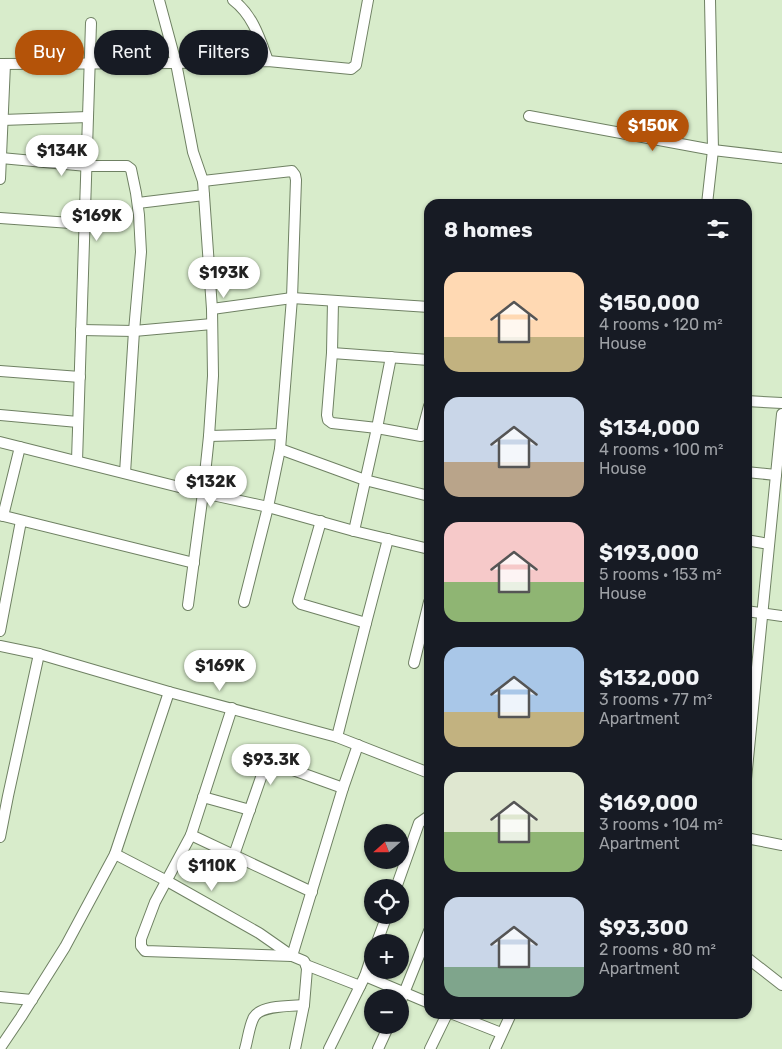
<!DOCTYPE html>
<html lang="en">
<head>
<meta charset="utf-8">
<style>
  body { margin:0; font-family:Rubik,sans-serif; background:#242831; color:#f1f3f6; height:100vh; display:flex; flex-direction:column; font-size:19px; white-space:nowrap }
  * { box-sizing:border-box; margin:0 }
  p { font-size:16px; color:#9ea1a6 }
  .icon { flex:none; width:28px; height:28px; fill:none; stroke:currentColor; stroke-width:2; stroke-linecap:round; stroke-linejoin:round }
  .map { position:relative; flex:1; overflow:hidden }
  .drawer { position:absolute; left:424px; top:199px; width:328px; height:820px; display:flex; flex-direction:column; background:#171b24; border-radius:15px; box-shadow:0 1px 4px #0004 }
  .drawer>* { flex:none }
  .hud { position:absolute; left:15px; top:30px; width:334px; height:45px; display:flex; gap:10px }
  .needle { width:32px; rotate:249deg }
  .controls { position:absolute; left:364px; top:824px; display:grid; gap:10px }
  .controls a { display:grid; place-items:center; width:45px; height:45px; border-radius:50%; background:#171b24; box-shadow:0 1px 4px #0004; font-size:25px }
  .price { position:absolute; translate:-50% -42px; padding:0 11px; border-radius:18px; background:#fff; color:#222; font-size:16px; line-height:32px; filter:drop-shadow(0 1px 2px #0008) }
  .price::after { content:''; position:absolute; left:50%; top:30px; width:15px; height:11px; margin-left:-8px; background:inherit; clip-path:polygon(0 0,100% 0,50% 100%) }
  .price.current { background:#b45309; color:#fff }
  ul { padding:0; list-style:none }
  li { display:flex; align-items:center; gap:15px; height:125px; padding:0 20px }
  li span { display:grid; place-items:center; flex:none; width:140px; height:100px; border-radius:15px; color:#555 }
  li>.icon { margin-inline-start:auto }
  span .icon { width:60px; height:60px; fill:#fffc; stroke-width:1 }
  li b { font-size:21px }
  h2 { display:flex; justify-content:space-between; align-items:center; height:60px; padding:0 20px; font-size:21px }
  .chip { padding:0 18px; border-radius:22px; background:#171b24; box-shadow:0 1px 4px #0004; font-size:18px; line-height:45px }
  .chip.current { background:#b45309; color:#fff }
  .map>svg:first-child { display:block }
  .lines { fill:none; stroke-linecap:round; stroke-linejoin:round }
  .minor-casing { stroke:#6f8163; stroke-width:12 }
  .minor { stroke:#fff; stroke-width:10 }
</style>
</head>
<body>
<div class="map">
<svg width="782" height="1049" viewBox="0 0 782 1049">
  <rect width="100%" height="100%" fill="#d8eccb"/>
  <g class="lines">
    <defs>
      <g id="minor">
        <path d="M159 0 176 63 193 152 203 181 212 309 213 376 209 436 203 493 188 605"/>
        <path d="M233 0C253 15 260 39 268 61"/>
        <path d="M0 64 176 63 268 61 351 69 356 65 368 0"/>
        <path d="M529 116 713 150 782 158"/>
        <path d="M2 120 88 117"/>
        <path d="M1 158 87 166H127L131 169 136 193 139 215 141 252 134 331 125 473"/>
        <path d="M0 179 5 64"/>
        <path d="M203 181 292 171 295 175 296 180 292 298 280 449 268 507 244 602"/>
        <path d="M138 203 204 195"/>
        <path d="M707 204 713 150 710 0"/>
        <path d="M0 218 85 224"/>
        <path d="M333 301 332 353 327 415 328 420 332 423 377 428 421 436 429 406"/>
        <path d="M212 309 292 298 429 307"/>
        <path d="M81 330 134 331 212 324"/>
        <path d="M332 353 429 360"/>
        <path d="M0 371 80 377"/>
        <path d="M746 401 782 403"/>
        <path d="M0 415 78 422"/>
        <path d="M209 436 281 434"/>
        <path d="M0 442 203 493 268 507 354 531 429 549"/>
        <path d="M280 449 365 480 429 496"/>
        <path d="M77 461 91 23"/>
        <path d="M746 472 776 475"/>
        <path d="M0 515 194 563"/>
        <path d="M3 516 20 447"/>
        <path d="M321 521 298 601 301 604 366 623 337 737"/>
        <path d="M354 531 377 428 391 357"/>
        <path d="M746 540 769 544"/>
        <path d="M746 611 782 616"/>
        <path d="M366 623 388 539"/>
        <path d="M0 631 21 521"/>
        <path d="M0 646 39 654 169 692 337 737 429 773"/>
        <path d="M414 663 429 602"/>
        <path d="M232 708 191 835 155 902 141 939V946L145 951 292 956"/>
        <path d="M746 779 782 414"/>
        <path d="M203 797 250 810"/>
        <path d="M191 835 312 892"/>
        <path d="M0 837 8 796 39 654"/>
        <path d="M746 838 782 845"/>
        <path d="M115 854 167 881 259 933 292 956 304 961 306 965 307 969 304 1005 295 1049"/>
        <path d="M234 855 265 766 268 763 271 762 343 788"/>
        <path d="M396 888 419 823 429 816"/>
        <path d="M377 942 387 915"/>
        <path d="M292 956 343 788 358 745"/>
        <path d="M746 957 782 985"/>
        <path d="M306 965 360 986"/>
        <path d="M365 976 429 1003"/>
        <path d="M0 997 32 1000"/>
        <path d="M400 1003 429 931"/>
        <path d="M453 1014 501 1033"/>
        <path d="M0 1048 21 1017 65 947 115 854 169 692"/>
        <path d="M245 1049C248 1039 249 1026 254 1017 261 1005 291 1006 304 1005"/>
        <path d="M329 1049 365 976 372 955"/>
        <path d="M378 1049 389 1025"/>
        <path d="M430 1049 447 1014"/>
        <path d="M495 1049 511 1014"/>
      </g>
    </defs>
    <use href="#minor" class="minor-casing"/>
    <use href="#minor" class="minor"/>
  </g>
</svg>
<div class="controls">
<a><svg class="needle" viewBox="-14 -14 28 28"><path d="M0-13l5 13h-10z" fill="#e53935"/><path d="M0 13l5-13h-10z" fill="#9ea1a6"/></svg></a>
<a><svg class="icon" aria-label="locate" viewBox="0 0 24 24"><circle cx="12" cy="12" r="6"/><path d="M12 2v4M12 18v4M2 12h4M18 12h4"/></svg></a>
<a>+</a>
<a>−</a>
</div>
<b class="price current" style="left:653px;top:152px">$150K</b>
<b class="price" style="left:62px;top:177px">$134K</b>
<b class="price" style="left:97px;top:242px">$169K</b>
<b class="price" style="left:224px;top:299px">$193K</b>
<b class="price" style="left:211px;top:508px">$132K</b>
<b class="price" style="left:220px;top:692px">$169K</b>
<b class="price" style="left:271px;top:786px">$93.3K</b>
<b class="price" style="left:212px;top:892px">$110K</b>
<div class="hud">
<a class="chip current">Buy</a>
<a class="chip">Rent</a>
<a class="chip">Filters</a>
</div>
<section class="drawer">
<h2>8 homes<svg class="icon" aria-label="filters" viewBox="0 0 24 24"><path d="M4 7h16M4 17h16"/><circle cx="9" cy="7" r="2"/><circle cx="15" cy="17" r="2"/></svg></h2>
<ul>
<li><span style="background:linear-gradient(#ffd9b3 65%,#c2b280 0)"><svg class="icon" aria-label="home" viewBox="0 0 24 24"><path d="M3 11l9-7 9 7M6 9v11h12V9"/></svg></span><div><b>$150,000</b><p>4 rooms · 120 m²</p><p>House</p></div></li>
<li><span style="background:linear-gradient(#c9d6e8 65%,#b9a48a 0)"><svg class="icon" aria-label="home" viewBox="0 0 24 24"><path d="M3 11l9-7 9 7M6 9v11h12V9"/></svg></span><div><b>$134,000</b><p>4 rooms · 100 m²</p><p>House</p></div></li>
<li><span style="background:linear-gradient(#f6c9c9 60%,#8fb573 0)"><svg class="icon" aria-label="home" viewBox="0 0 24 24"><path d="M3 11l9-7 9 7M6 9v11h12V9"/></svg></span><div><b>$193,000</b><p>5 rooms · 153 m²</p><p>House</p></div></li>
<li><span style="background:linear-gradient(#a9c7e8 65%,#c2b280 0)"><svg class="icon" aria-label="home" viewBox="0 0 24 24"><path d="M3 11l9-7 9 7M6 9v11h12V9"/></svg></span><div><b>$132,000</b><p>3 rooms · 77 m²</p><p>Apartment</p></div></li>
<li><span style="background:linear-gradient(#dfe7d0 60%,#8fb573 0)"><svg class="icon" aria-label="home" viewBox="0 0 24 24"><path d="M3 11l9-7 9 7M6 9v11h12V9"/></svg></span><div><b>$169,000</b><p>3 rooms · 104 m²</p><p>Apartment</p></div></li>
<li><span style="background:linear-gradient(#c9d6e8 70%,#7fa58c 0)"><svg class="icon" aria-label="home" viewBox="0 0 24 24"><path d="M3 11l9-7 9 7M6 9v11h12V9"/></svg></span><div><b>$93,300</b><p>2 rooms · 80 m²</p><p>Apartment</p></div></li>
</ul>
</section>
</div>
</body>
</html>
